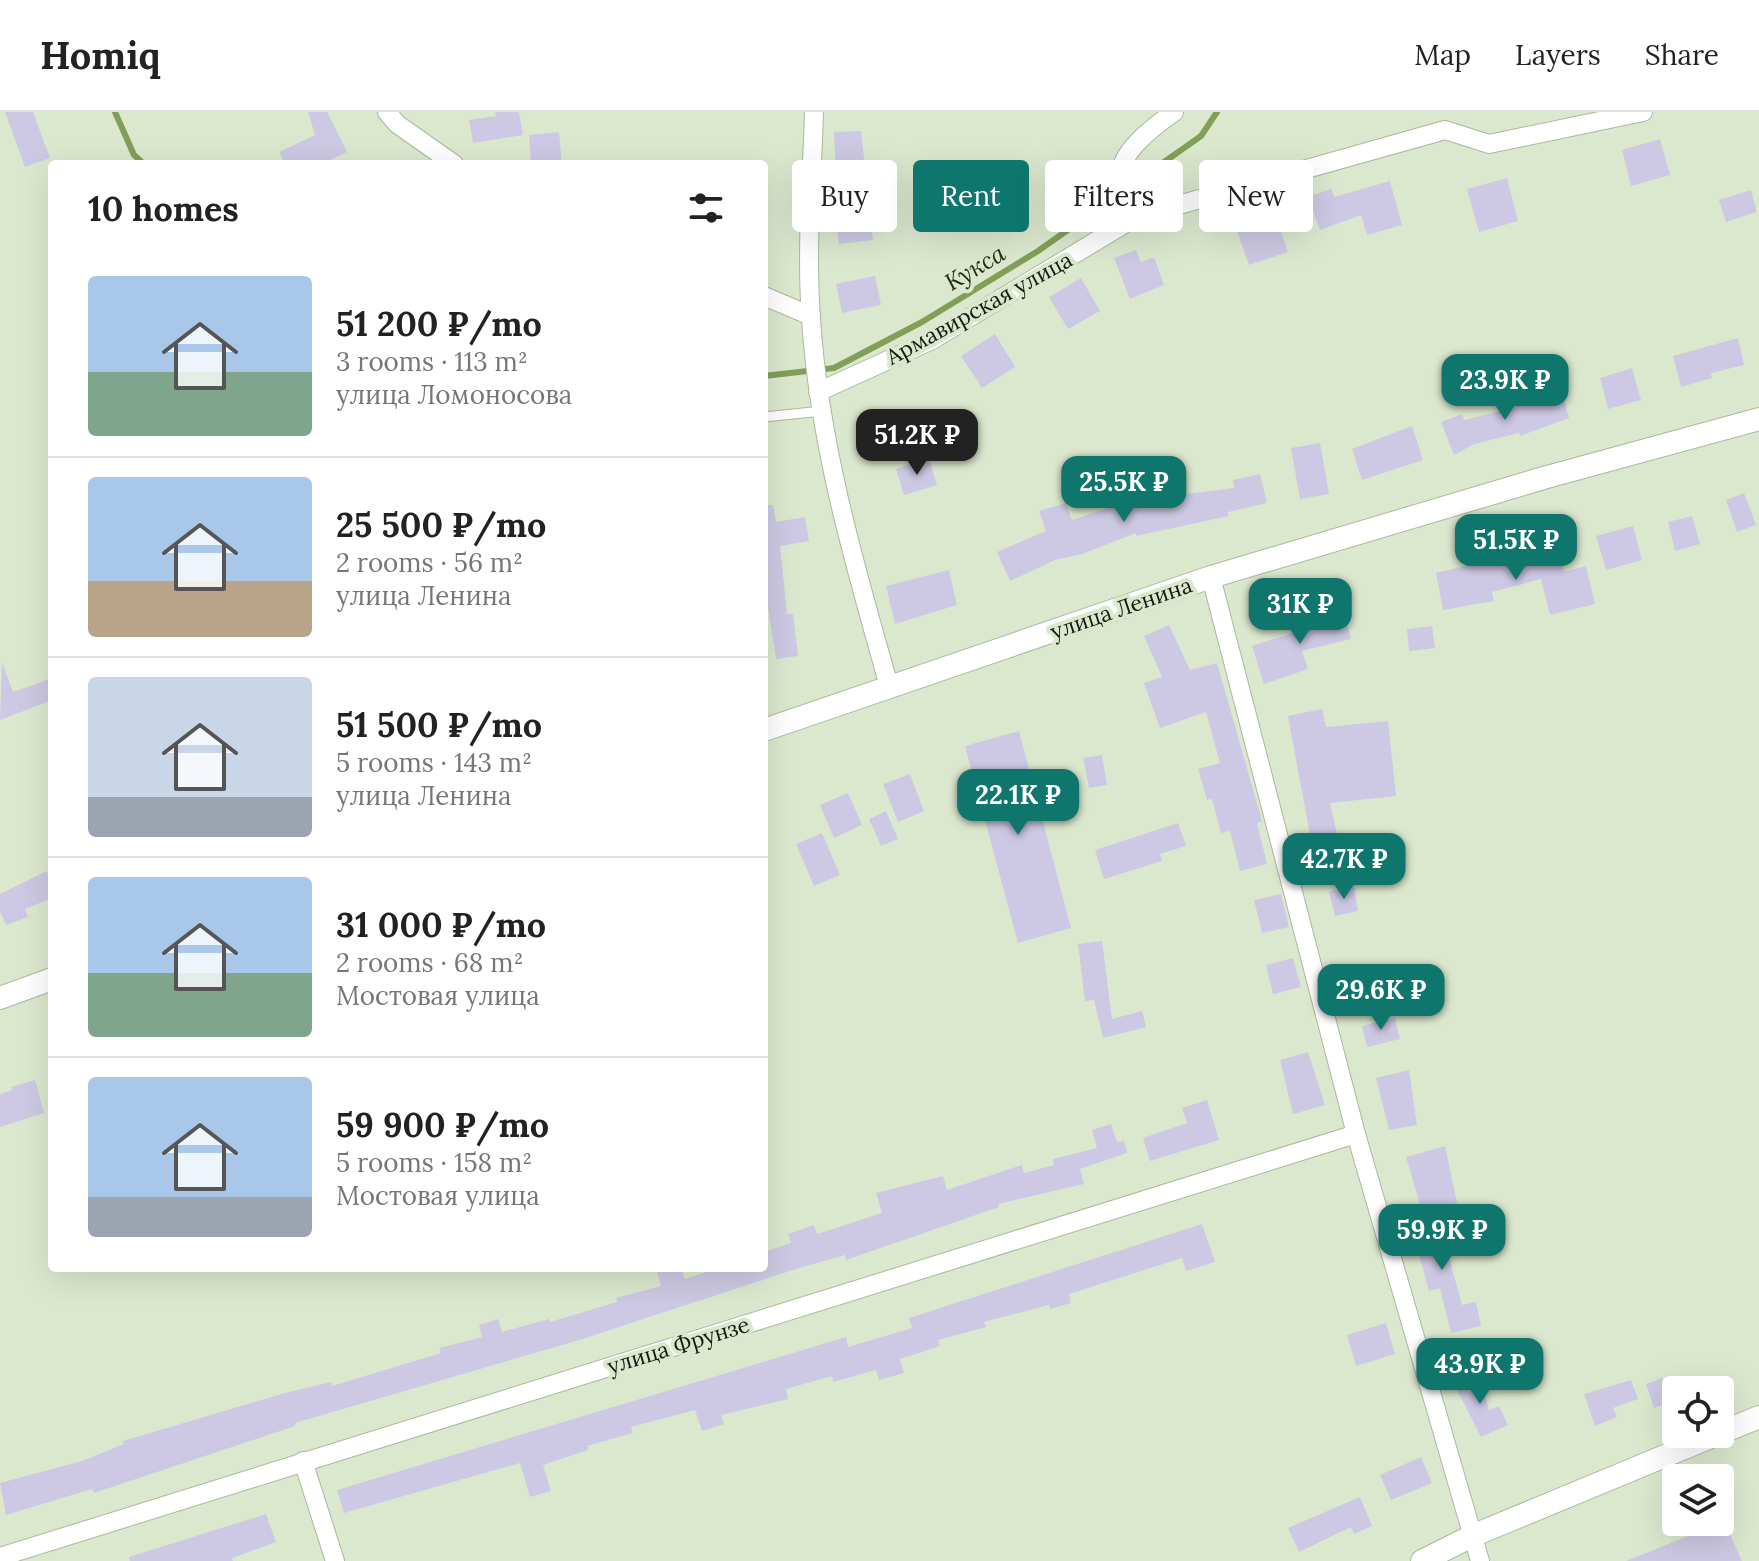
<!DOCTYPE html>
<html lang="en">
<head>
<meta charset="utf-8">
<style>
  body { margin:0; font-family:Lora,serif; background:#f2f2f2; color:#222; height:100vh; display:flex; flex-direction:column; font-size:30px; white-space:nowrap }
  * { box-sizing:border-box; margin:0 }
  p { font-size:26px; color:#767676 }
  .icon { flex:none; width:44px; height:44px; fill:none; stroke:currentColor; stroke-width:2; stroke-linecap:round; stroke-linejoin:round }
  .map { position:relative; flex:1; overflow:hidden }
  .details { position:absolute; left:48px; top:48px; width:720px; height:1112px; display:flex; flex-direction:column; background:#fff; border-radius:8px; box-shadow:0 8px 32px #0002 }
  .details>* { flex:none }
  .banner { position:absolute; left:792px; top:48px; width:760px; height:72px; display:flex; gap:16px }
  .tools { position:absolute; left:1662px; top:1264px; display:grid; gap:16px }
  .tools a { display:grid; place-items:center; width:72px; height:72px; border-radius:8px; background:#fff; box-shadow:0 8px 32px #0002; font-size:40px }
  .price { position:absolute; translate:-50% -68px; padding:0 18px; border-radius:16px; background:#0f766e; color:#fff; font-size:26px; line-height:52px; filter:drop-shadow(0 2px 4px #0008) }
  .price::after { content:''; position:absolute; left:50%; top:48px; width:24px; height:18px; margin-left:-12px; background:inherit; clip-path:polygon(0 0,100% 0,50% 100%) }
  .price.current { background:#222; color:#fff }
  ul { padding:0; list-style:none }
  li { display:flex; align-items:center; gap:24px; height:200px; padding:0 40px }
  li+li { border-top:2px solid #e0e0e0 }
  li span { display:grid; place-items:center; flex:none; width:224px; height:160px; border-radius:8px; color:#555 }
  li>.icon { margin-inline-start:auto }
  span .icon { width:96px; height:96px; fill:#fffc; stroke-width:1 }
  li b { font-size:34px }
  h2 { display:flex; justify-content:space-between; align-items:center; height:96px; padding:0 40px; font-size:34px }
  .pill { padding:0 28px; border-radius:8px; background:#fff; box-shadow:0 8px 32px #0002; font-size:28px; line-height:72px }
  .pill.current { background:#0f766e; color:#fff }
  header { display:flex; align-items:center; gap:48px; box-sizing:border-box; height:112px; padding:0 40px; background:#fff; border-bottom:2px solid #e0e0e0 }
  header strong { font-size:38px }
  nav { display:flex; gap:44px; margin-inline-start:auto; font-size:28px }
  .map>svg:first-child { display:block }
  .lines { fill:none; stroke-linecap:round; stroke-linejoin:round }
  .stream { stroke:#819f57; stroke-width:6 }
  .building { fill:#cdc9e4 }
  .service-casing { stroke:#abb79e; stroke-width:11 }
  .minor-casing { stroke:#abb79e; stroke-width:20 }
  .tertiary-casing { stroke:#abb79e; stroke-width:24 }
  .service { stroke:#fff; stroke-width:9 }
  .minor { stroke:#fff; stroke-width:18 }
  .tertiary { stroke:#fff; stroke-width:22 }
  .labels { text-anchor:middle; stroke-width:8; stroke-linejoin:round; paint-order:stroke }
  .street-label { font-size:22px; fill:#161a11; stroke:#dce8ce }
  .water-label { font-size:24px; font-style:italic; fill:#222e0f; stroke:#dce8ce }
</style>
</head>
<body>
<header>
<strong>Homiq</strong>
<nav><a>Map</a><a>Layers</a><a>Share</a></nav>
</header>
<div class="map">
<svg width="1759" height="1449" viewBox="0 0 1759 1449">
  <rect width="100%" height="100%" fill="#dce8ce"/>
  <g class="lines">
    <g class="stream">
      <path d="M115 0 134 43 144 52"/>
      <path d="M764 264 834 256 922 210 1038 139 1201 24 1217 0"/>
    </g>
  </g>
  <g class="building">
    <path d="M5 0H33L50 46 25 55Z"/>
    <path d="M308 0H327L347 40 322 52H285L279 40 315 23Z"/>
    <path d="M495 0H519L523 23 473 31 469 8 496 4Z"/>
    <path d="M861 19 873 128 839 132 831 64 836 63 834 20Z"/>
    <path d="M559 20 562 52H531L529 23Z"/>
    <path d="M1660 27 1670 63 1631 74 1622 38Z"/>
    <path d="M1507 66 1518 109 1479 120 1467 77Z"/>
    <path d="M1390 69 1402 113 1367 123 1361 103 1320 118 1308 85 1331 77 1334 85Z"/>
    <path d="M1751 78 1757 100 1726 110 1719 88Z"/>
    <path d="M1272 94 1288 140 1249 153 1233 108Z"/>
    <path d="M1136 138 1141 150 1154 145 1164 173 1130 187 1114 146Z"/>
    <path d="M875 164 881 193 842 201 836 172Z"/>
    <path d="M1081 166 1100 199 1068 217 1049 185Z"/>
    <path d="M995 222 1015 255 982 276 961 244Z"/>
    <path d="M1738 226 1744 253 1711 261 1712 266 1681 275 1673 244Z"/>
    <path d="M1632 256 1641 288 1608 297 1600 266Z"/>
    <path d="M1562 281 1569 306 1520 324 1519 321 1474 332 1454 343 1441 310 1462 302 1464 308 1512 296 1511 293Z"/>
    <path d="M896 304 904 338 875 345 866 312Z"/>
    <path d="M1412 314 1423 348 1362 368 1352 337Z"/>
    <path d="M1320 331 1329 382 1300 387 1291 336Z"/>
    <path d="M929 346 937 373 904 383 896 357Z"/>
    <path d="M1260 362 1267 391 1228 400 1229 404 1136 424V421L1082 442 1055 448 1010 469 997 440 1046 419 1039 399 1066 391 1072 408 1123 391 1125 398 1163 389 1162 385 1234 376 1233 368Z"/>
    <path d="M1744 381 1756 413 1737 420 1726 388Z"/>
    <path d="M764 393H773L776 410 805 405 809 429 780 434 787 502H793L798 544 776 547 767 489 764 490Z"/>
    <path d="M1692 404 1700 432 1675 439 1668 410Z"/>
    <path d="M1633 414 1642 448 1606 458 1596 424Z"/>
    <path d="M1559 439 1564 460 1586 454 1595 492 1550 503 1541 467 1492 480 1494 489 1443 498 1436 461 1515 442 1517 449Z"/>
    <path d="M949 458 957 493 895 512 886 474Z"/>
    <path d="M1343 494 1351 527 1302 539 1308 557 1264 572 1252 534 1321 512 1318 500Z"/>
    <path d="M1169 513 1190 558 1217 551 1262 709 1257 711 1267 752 1240 759 1230 719 1221 721 1212 687 1207 688 1198 657 1220 651 1206 600 1160 616 1144 571 1162 565 1144 524Z"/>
    <path d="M1432 514 1435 536 1409 539 1407 517Z"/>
    <path d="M2 550 13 580 52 566V588L0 608Z"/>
    <path d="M1322 597 1326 615 1388 609 1396 684 1330 691 1341 739 1314 745 1288 604Z"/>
    <path d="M1019 619 1071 816 1018 831 965 634Z"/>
    <path d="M1102 643 1107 673 1089 676 1083 646Z"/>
    <path d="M910 662 924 699 898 710 883 672Z"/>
    <path d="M848 681 862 713 834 726 820 693Z"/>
    <path d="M886 699 898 727 881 734 869 707Z"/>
    <path d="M1178 711 1186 734 1160 742 1162 749 1104 767 1095 738Z"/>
    <path d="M822 721 840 763 814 774 796 732Z"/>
    <path d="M47 759 52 786 25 797 28 805 6 813 0 799V782Z"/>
    <path d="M1354 773 1358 799 1335 804 1329 780Z"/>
    <path d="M1281 782 1289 815 1262 821 1254 788Z"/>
    <path d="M1102 829 1112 907 1142 899 1146 915 1103 926 1094 888 1085 889 1078 832Z"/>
    <path d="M1293 846 1301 875 1273 882 1266 853Z"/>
    <path d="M1395 906 1400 927 1367 935 1362 914Z"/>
    <path d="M1308 940 1325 993 1293 1002 1280 948Z"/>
    <path d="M1409 958 1417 1013 1389 1018 1376 966Z"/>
    <path d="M35 968 44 1001 0 1015V982L12 978 11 975Z"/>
    <path d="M1207 988 1219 1028 1150 1049 1143 1026 1187 1011 1182 996Z"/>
    <path d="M1111 1012 1117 1030 1124 1029 1127 1041 1080 1057 1084 1072 998 1092 999 1095 846 1148 845 1143 799 1156 576 1229 295 1311V1314L94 1381 92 1377 6 1403 0 1371 82 1349 124 1332 123 1329 285 1281 331 1270 332 1274 441 1241 439 1236 482 1225 479 1213 498 1207 502 1220 549 1207 550 1210 617 1190 616 1186 661 1174 656 1156H681L685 1167 719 1156H764V1140L791 1131 788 1122 814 1113 817 1122 882 1101 876 1081 943 1064 947 1078 1022 1053 1024 1061 1054 1053 1053 1047 1097 1036 1092 1018Z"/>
    <path d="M1445 1034 1457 1091 1422 1099 1406 1045Z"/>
    <path d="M1436 1098 1462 1193 1476 1190 1481 1214 1451 1221 1440 1176 1429 1179 1409 1106Z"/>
    <path d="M1202 1112 1215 1150 1186 1159 1182 1146 1069 1182 1071 1191 1050 1197 1049 1193 984 1210 986 1215 938 1228 940 1234 900 1247 904 1261 879 1268 876 1258 833 1270 832 1264 786 1277 788 1287 721 1303 724 1312 702 1319 695 1298 631 1315 633 1321 587 1334 588 1338 543 1353 551 1379 530 1385 520 1351 344 1401 337 1378 846 1225 848 1235 912 1216 909 1206Z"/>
    <path d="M1386 1211 1395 1242 1356 1254 1347 1223Z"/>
    <path d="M1477 1262 1489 1298 1499 1294 1508 1313 1481 1325 1453 1270Z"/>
    <path d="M1662 1266 1670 1290 1654 1296 1646 1272Z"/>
    <path d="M1631 1268 1638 1287 1613 1296 1617 1305 1595 1314 1584 1282Z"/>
    <path d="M1421 1345 1432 1371 1391 1388 1380 1363Z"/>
    <path d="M1360 1385 1372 1414 1354 1422 1351 1415 1299 1440 1288 1416Z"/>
    <path d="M266 1402 276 1430 232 1446 233 1449H130L129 1445Z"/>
    <path d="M1713 1414 1716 1421 1727 1416 1742 1449H1626Z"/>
  </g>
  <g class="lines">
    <defs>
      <path id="service" d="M764 305 822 299"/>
      <g id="minor">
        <path d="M387 0 397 12 454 52"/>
        <path d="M814 0C812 68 806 138 811 207 819 332 855 454 889 574"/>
        <path d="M1136 105C1133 94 1123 80 1121 69 1115 42 1156 13 1174 0"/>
        <path d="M764 184 811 204"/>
        <path d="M818 280 932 228 1136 105 1445 18 1489 32 1643 0"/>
        <path d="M1211 465 1356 1022 1480 1449"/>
        <path d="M303 1349 335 1449"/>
        <path d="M0 1445 1356 1022"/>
      </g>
      <g id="tertiary">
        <path d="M764 618 1211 465 1547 365 1759 307"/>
        <path d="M0 886 52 867"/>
        <path d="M1720 1321 1759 1305"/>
        <path d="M1422 1449 1472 1424 1718 1322"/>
      </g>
    </defs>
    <use href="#service" class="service-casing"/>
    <use href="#minor" class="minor-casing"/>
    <use href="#tertiary" class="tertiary-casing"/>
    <use href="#service" class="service"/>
    <use href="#minor" class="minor"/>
    <use href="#tertiary" class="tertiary"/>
  </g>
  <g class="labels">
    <g class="street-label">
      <text transform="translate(979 196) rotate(-29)" y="8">Армавирская улица</text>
      <text transform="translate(1121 496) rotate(-19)" y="8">улица Ленина</text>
      <text transform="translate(678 1233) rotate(-17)" y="8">улица Фрунзе</text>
    </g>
    <g class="water-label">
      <text transform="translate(975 156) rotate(-31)" y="8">Кукса</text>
    </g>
  </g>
</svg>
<div class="tools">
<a><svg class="icon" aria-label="locate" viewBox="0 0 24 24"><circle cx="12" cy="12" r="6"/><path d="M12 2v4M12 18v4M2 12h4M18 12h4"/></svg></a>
<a><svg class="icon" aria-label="layers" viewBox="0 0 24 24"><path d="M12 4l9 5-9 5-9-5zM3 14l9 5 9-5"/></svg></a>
</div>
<b class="price" style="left:1505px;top:310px">23.9K ₽</b>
<b class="price current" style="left:917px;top:365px">51.2K ₽</b>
<b class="price" style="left:1124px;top:412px">25.5K ₽</b>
<b class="price" style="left:1516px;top:470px">51.5K ₽</b>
<b class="price" style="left:1300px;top:534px">31K ₽</b>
<b class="price" style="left:1018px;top:725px">22.1K ₽</b>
<b class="price" style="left:1344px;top:789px">42.7K ₽</b>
<b class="price" style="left:1381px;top:920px">29.6K ₽</b>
<b class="price" style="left:1442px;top:1160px">59.9K ₽</b>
<b class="price" style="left:1480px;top:1294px">43.9K ₽</b>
<div class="banner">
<a class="pill">Buy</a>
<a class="pill current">Rent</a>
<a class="pill">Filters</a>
<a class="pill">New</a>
</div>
<section class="details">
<h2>10 homes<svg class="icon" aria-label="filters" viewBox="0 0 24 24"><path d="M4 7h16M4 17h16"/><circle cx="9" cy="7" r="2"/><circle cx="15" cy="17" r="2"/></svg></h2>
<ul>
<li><span style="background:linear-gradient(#a9c7e8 60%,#7fa58c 0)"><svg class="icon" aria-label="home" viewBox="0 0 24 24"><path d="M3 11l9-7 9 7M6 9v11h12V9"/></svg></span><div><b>51 200 ₽/mo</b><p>3 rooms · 113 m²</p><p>улица Ломоносова</p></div></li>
<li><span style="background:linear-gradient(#a9c7e8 65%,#b9a48a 0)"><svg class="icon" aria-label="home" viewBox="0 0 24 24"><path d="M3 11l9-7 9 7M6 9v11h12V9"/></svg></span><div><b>25 500 ₽/mo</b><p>2 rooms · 56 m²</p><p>улица Ленина</p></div></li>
<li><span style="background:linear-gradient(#c9d6e8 75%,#9aa5b1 0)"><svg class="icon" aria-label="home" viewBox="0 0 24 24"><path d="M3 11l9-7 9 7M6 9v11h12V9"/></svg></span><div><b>51 500 ₽/mo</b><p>5 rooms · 143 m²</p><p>улица Ленина</p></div></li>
<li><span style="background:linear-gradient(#a9c7e8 60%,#7fa58c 0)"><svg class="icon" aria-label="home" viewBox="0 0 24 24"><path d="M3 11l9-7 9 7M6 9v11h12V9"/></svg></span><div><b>31 000 ₽/mo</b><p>2 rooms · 68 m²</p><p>Мостовая улица</p></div></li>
<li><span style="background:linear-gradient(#a9c7e8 75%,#9aa5b1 0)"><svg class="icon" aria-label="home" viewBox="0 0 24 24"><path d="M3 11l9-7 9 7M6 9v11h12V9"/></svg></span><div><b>59 900 ₽/mo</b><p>5 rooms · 158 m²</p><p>Мостовая улица</p></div></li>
</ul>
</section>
</div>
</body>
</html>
